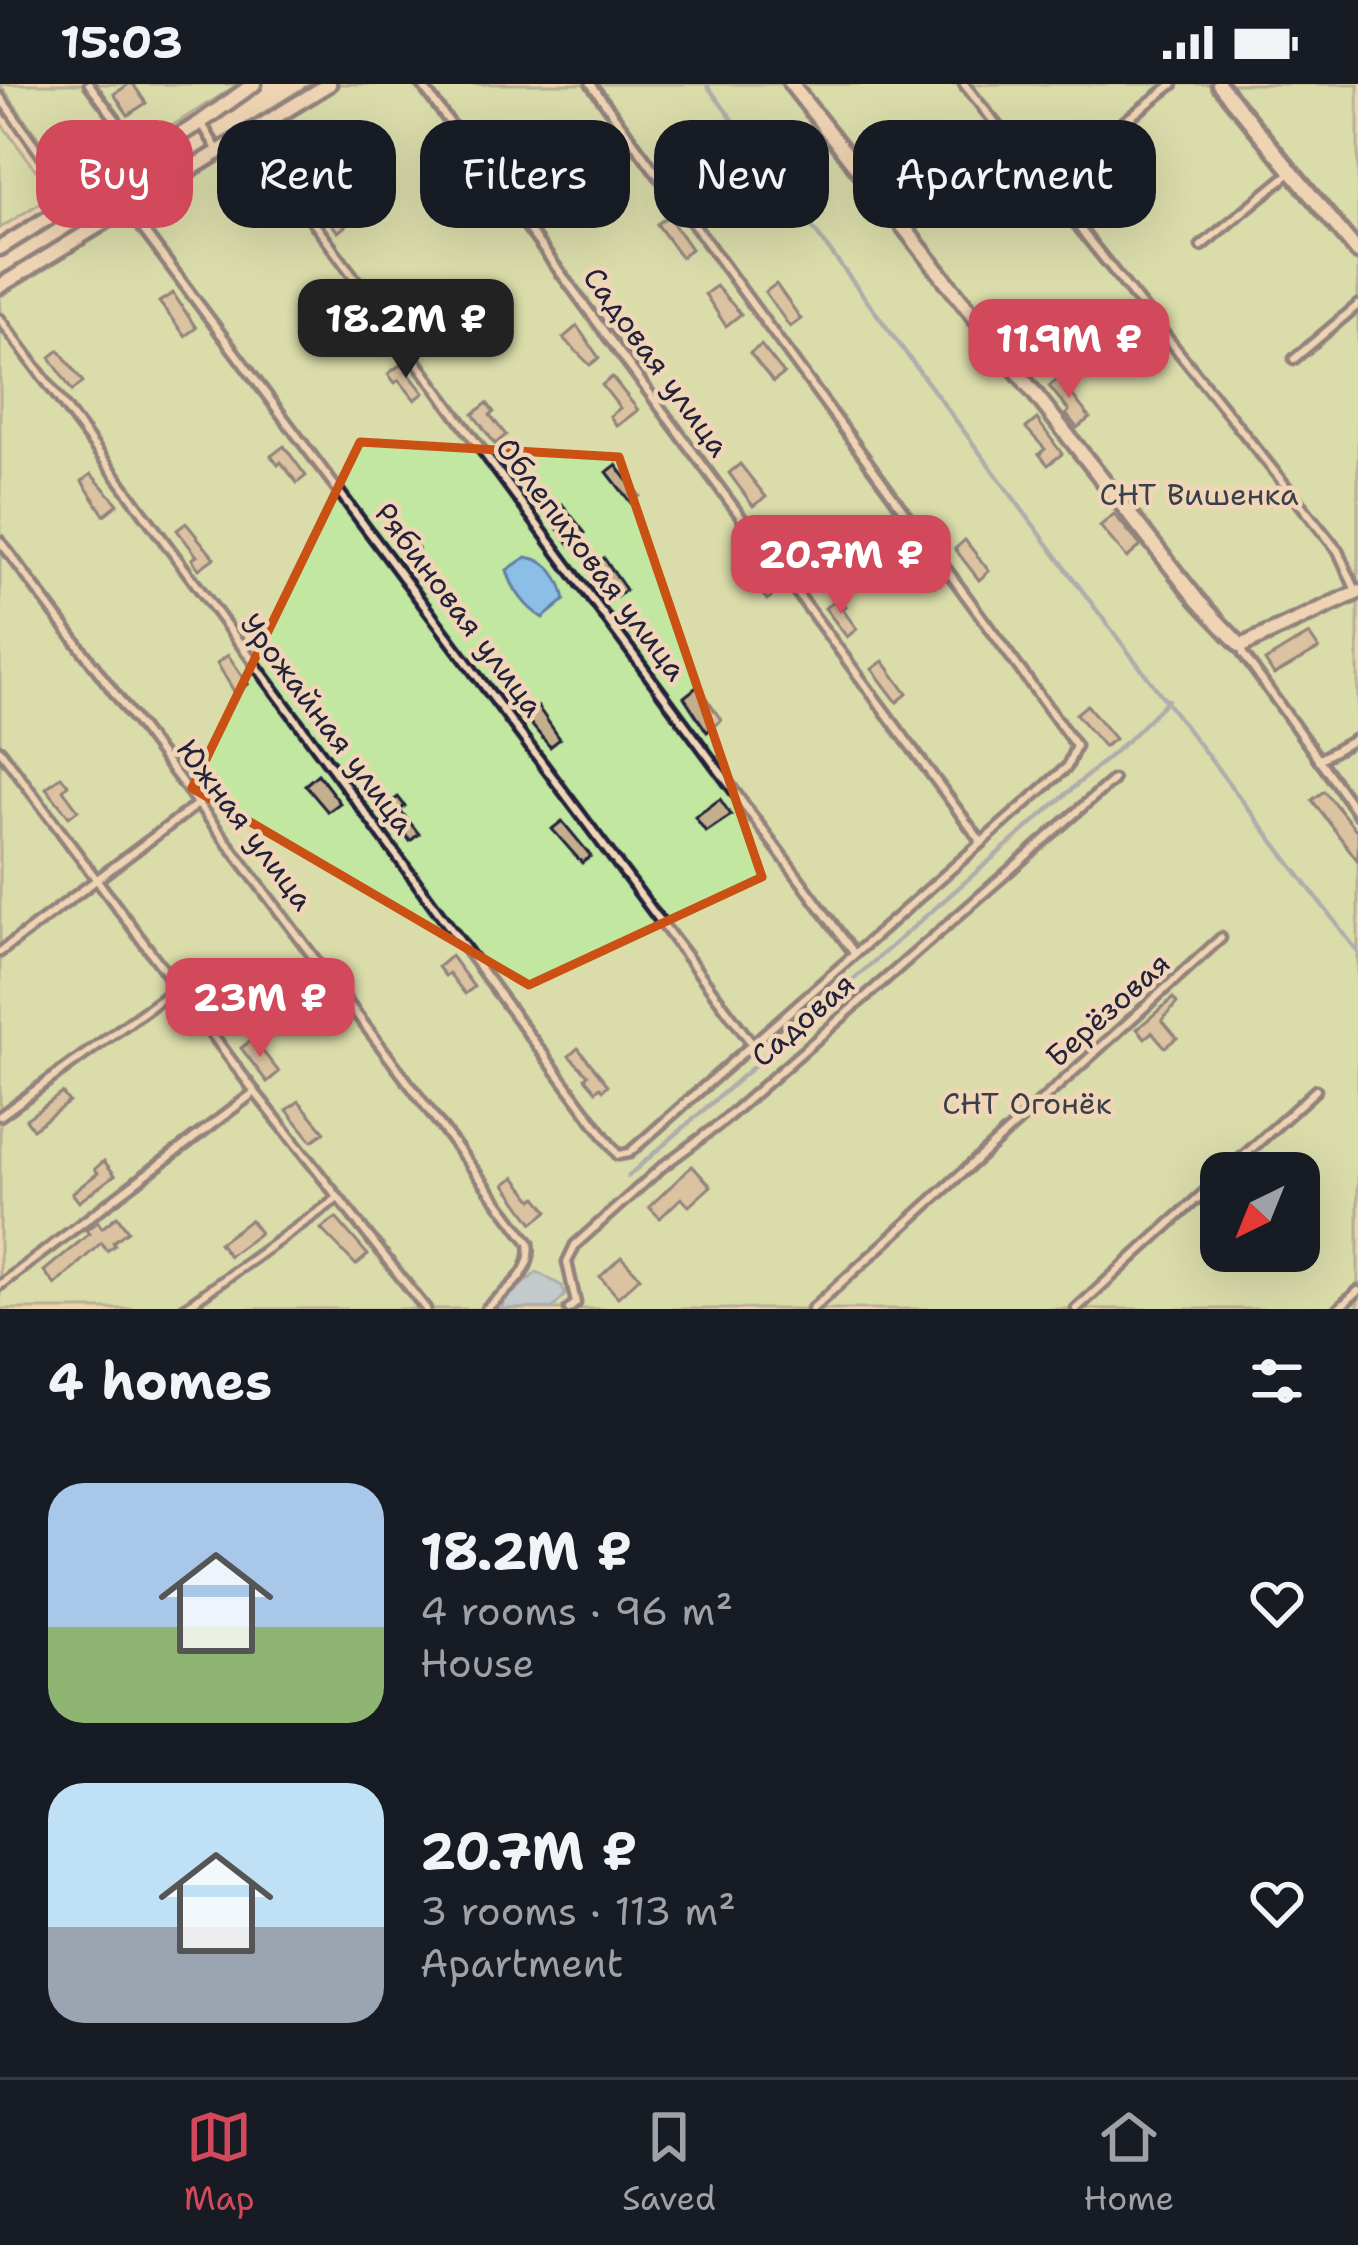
<!DOCTYPE html>
<html lang="en">
<head>
<meta charset="utf-8">
<style>
  body { margin:0; font-family:"Shantell Sans",sans-serif; background:#242831; color:#f1f3f6; height:100vh; display:flex; flex-direction:column; font-size:45px; white-space:nowrap }
  * { box-sizing:border-box; margin:0 }
  p { font-size:39px; color:#9ea1a6 }
  .icon { flex:none; width:66px; height:66px; fill:none; stroke:currentColor; stroke-width:2; stroke-linecap:round; stroke-linejoin:round }
  .map { position:relative; height:1225px; overflow:hidden }
  .side { display:flex; flex-direction:column; background:#171b24; flex:1 }
  .side>* { flex:none }
  .guide { position:absolute; left:36px; top:36px; width:1287px; height:108px; display:flex; gap:24px }
  .needle { width:78px; rotate:223deg }
  .controls { position:absolute; left:1200px; top:1068px; display:grid; gap:24px }
  .controls a { display:grid; place-items:center; width:120px; height:120px; border-radius:24px; background:#171b24; box-shadow:0 12px 48px #0002; font-size:60px }
  .price { position:absolute; translate:-50% -102px; padding:0 27px; border-radius:24px; background:#d1495b; color:#fff; font-size:39px; line-height:78px; filter:drop-shadow(0 3px 6px #0008) }
  .price::after { content:''; position:absolute; left:50%; top:72px; width:36px; height:27px; margin-left:-18px; background:inherit; clip-path:polygon(0 0,100% 0,50% 100%) }
  .price.selected { background:#222; color:#fff }
  ul { padding:0; list-style:none }
  li { display:flex; align-items:center; gap:36px; height:300px; padding:0 48px }
  li span { display:grid; place-items:center; flex:none; width:336px; height:240px; border-radius:36px; color:#555 }
  li>.icon { margin-inline-start:auto }
  span .icon { width:144px; height:144px; fill:#fffc; stroke-width:1 }
  li b { font-size:51px }
  h2 { display:flex; justify-content:space-between; align-items:center; height:144px; padding:0 48px; font-size:51px }
  .tag { padding:0 42px; border-radius:36px; background:#171b24; box-shadow:0 12px 48px #0002; font-size:42px; line-height:108px }
  .tag.selected { background:#d1495b; color:#fff }
  .status { display:flex; justify-content:space-between; align-items:center; height:84px; padding:0 60px; background:#171b24; direction:ltr }
  .status svg { height:33px; fill:currentColor }
  .menu { display:flex; justify-content:space-around; align-items:center; height:168px; border-top:3px solid #363941; background:#171b24; font-size:33px; color:#9ea1a6 }
  .menu a { display:grid; justify-items:center; gap:6px }
  .menu .selected { color:#d1495b }
  .map>svg:first-child { display:block }
  .green { fill:#c1e7a1; stroke:#72846e; stroke-width:3; fill-rule:evenodd }
  .water { fill:#8cbfe8; stroke:#6280a3; stroke-width:3 }
  .lines { fill:none; stroke-linecap:round; stroke-linejoin:round }
  .stream { stroke:#6280a3; stroke-width:4.5 }
  .building { fill:#c4af8d; stroke:#22223b; stroke-width:3 }
  .service-casing { stroke:#22223b; stroke-width:15 }
  .minor-casing { stroke:#22223b; stroke-width:21 }
  .service { stroke:#f0d5b7; stroke-width:6 }
  .minor { stroke:#f0d5b7; stroke-width:12 }
  .marked { fill:none; stroke:#ca5113; stroke-width:9; stroke-linejoin:round }
  .labels { text-anchor:middle; stroke-width:9; stroke-linejoin:round; paint-order:stroke }
  .street-label { font-size:30px; fill:#22223b; stroke:#f0d5b7 }
  .park-label { font-size:30px; fill:#3a404a; stroke:#f0d5b7 }
</style>
</head>
<body>
<div class="status"><b>15:03</b><svg viewBox="0 0 49 12"><path d="M0 12V9h3v3zM5 12V6h3v6zM10 12V3h3v9zM15 12V0h3v12zM26 1h20v11H26zM47 4h2v5h-2z"/></svg></div>
<div class="map">
<svg width="1358" height="1225" viewBox="0 0 1358 1225">
  <rect width="100%" height="100%" fill="#efd4b3"/>
  <filter id="ink" filterUnits="userSpaceOnUse"><feTurbulence type="fractalNoise" baseFrequency=".00833" numOctaves="2"/><feDisplacementMap in="SourceGraphic" scale="24" xChannelSelector="R" yChannelSelector="G"/><feConvolveMatrix kernelMatrix="1 2 1 2 8 2 1 2 1" color-interpolation-filters="sRGB"/></filter>
  <g filter="url(#ink)">
    <g class="green">
      <path d="M0 0H239L73 103Z"/>
      <path d="M310 0H1358V1225H0V192ZM1221 1089H1299V1167H1221Z"/>
      <path d="M0 38 54 110 0 144Z"/>
    </g>
    <g class="water">
      <path d="M526 473C549 476 561 494 565 516L543 534C526 524 512 505 507 486Z"/>
      <path d="M537 1188 562 1202 565 1211 553 1224 501 1225 505 1215Z"/>
    </g>
    <g class="lines">
      <g class="stream">
        <path d="M706 0 1110 544 1358 868"/>
        <path d="M628 1092 1128 656 1168 616"/>
      </g>
    </g>
    <g class="building">
      <path d="M129 0H133L146 19 128 31 114 10Z"/>
      <path d="M499 53 525 86 515 94 488 61Z"/>
      <path d="M438 58 463 91 453 99 428 66Z"/>
      <path d="M684 72 710 111 698 120 671 82Z"/>
      <path d="M328 108 352 137 338 148 314 119Z"/>
      <path d="M668 132 691 165 681 173 657 140Z"/>
      <path d="M776 200 801 235 790 243 765 208Z"/>
      <path d="M716 202 741 230 726 242 705 210Z"/>
      <path d="M173 209 196 244 185 252 159 218Z"/>
      <path d="M408 215 432 243 418 254 393 226Z"/>
      <path d="M577 242 599 274 590 281 563 254Z"/>
      <path d="M761 261 784 290 773 298 750 269Z"/>
      <path d="M59 266 83 298 72 307 50 273Z"/>
      <path d="M401 280 424 309 415 316 399 296 395 299 388 290Z"/>
      <path d="M1065 289 1073 299 1067 304 1090 334 1077 344 1066 330 1069 327 1049 302Z"/>
      <path d="M612 293 638 326 617 342 610 332 620 324 602 301Z"/>
      <path d="M487 319 494 328 490 331 506 351 495 360 473 330Z"/>
      <path d="M1037 335 1062 370 1048 381 1039 370 1045 365 1026 344Z"/>
      <path d="M284 362 306 392 297 399 281 378 278 381 271 372Z"/>
      <path d="M740 380 766 413 753 422 729 389Z"/>
      <path d="M616 381 640 412 631 419 607 388Z"/>
      <path d="M91 390 118 420 104 431 82 397Z"/>
      <path d="M562 420 585 449 570 461 548 432Z"/>
      <path d="M1114 430 1141 462 1127 474 1100 442Z"/>
      <path d="M393 434 418 465 408 472 384 441Z"/>
      <path d="M186 439 214 474 199 485 192 475 197 472 177 446Z"/>
      <path d="M965 456 989 487 979 496 955 465Z"/>
      <path d="M746 470 776 509 767 516 737 477Z"/>
      <path d="M604 474 626 506 611 517 590 486Z"/>
      <path d="M839 513 846 522 842 525 857 545 847 553 825 524Z"/>
      <path d="M1309 550 1319 565 1274 591 1265 577Z"/>
      <path d="M228 571 248 600 235 609 217 579Z"/>
      <path d="M883 577 907 610 897 618 872 585Z"/>
      <path d="M698 602 721 636 707 648 684 613Z"/>
      <path d="M1087 621 1115 655 1104 663 1076 630Z"/>
      <path d="M538 623 560 655 550 663 525 633Z"/>
      <path d="M318 690 340 719 328 728 305 701Z"/>
      <path d="M61 692 68 701 63 706 78 726 69 733 46 704Z"/>
      <path d="M1324 707 1358 748V777L1312 716Z"/>
      <path d="M398 713 405 722 400 726 419 750 410 757 385 723Z"/>
      <path d="M720 715 731 731 706 748 695 733Z"/>
      <path d="M562 737 591 772 582 779 552 745Z"/>
      <path d="M451 872 474 903 465 910 449 889 445 892 438 883Z"/>
      <path d="M209 896 231 929 219 938 196 905Z"/>
      <path d="M1173 914 1177 919 1162 936 1177 954 1165 963 1152 948 1145 954 1137 945Z"/>
      <path d="M253 955 279 988 267 998 241 964Z"/>
      <path d="M578 964 608 1001 603 1006 600 1003 596 1007 585 994 588 991 569 972Z"/>
      <path d="M62 1009 69 1018 33 1045 26 1035Z"/>
      <path d="M299 1017 325 1048 312 1057 287 1026Z"/>
      <path d="M104 1077 115 1091 79 1118 72 1109 98 1089 95 1085Z"/>
      <path d="M692 1082 711 1102 689 1122 681 1114 660 1134 649 1123Z"/>
      <path d="M515 1093 533 1116 537 1113 548 1127 533 1139 505 1100Z"/>
      <path d="M117 1132 128 1147 113 1158 115 1161 107 1167 101 1159 55 1201 44 1187 89 1150 86 1146 98 1138 102 1144Z"/>
      <path d="M336 1134 368 1171 356 1181 321 1145Z"/>
      <path d="M250 1136 260 1149 229 1172 219 1159Z"/>
      <path d="M621 1173 640 1193 618 1213 600 1193Z"/>
    </g>
    <g class="lines">
      <defs>
        <g id="service">
          <path d="M89 0 144 73"/>
          <path d="M421 0 982 759"/>
          <path d="M964 0 1338 467 1357 509"/>
          <path d="M0 13 64 103 70 119"/>
          <path d="M202 40 217 65"/>
          <path d="M1112 47 1173 0"/>
          <path d="M248 50 854 869"/>
          <path d="M129 127 750 957"/>
          <path d="M1201 162 1291 88"/>
          <path d="M0 235 618 1071 629 1069 1067 683 1076 662 591 0"/>
          <path d="M1294 275 1358 221"/>
          <path d="M0 457 529 1159C534 1189 506 1206 486 1225"/>
          <path d="M1241 562 1243 570 1358 730"/>
          <path d="M0 666 255 1008 426 1225"/>
          <path d="M1318 676 1358 654"/>
          <path d="M0 868 199 719"/>
          <path d="M0 1032 178 903"/>
          <path d="M1225 1089 1316 1006"/>
          <path d="M0 1201 255 1008"/>
          <path d="M183 1225 338 1114"/>
          <path d="M569 1225 576 1219 567 1178 575 1161 663 1082 721 1039 1113 696"/>
          <path d="M812 1225 1221 854"/>
          <path d="M1076 1225 1221 1093"/>
          <path d="M1338 1225 1358 1207"/>
        </g>
        <g id="minor">
          <path d="M791 0 1198 517 1241 562 1358 508"/>
          <path d="M1219 0 1358 168"/>
          <path d="M0 164 201 38 254 0"/>
          <path d="M0 202 329 0"/>
        </g>
      </defs>
      <use href="#service" class="service-casing"/>
      <use href="#minor" class="minor-casing"/>
      <use href="#service" class="service"/>
      <use href="#minor" class="minor"/>
    </g>
  </g>
  <path d="M0 0H1358V1225H0ZM360 358 619 373 762 793 529 901 192 704Z" fill="#efd4b3" fill-opacity=".55" fill-rule="evenodd"/>
  <path class="marked" d="M360 358 619 373 762 793 529 901 192 704Z"/>
  <g class="labels">
    <g class="street-label">
      <text transform="translate(656 278) rotate(54)" y="10">Садовая улица</text>
      <text transform="translate(591 475) rotate(53)" y="10">Облепиховая улица</text>
      <text transform="translate(459 526) rotate(53)" y="10">Рябиновая улица</text>
      <text transform="translate(327 640) rotate(53)" y="10">Урожайная улица</text>
      <text transform="translate(245 741) rotate(53)" y="10">Южная улица</text>
      <text transform="translate(1108 926) rotate(-42)" y="10">Берёзовая</text>
      <text transform="translate(803 936) rotate(-41)" y="10">Садовая</text>
    </g>
    <g class="park-label">
      <text x="1199" y="421">СНТ Вишенка</text>
      <text x="1027" y="1030">СНТ Огонёк</text>
    </g>
  </g>
</svg>
<div class="controls">
<a><svg class="needle" viewBox="-14 -14 28 28"><path d="M0-13l5 13h-10z" fill="#e53935"/><path d="M0 13l5-13h-10z" fill="#9ea1a6"/></svg></a>
</div>
<b class="price selected" style="left:406px;top:297px">18.2M ₽</b>
<b class="price" style="left:1069px;top:317px">11.9M ₽</b>
<b class="price" style="left:841px;top:533px">20.7M ₽</b>
<b class="price" style="left:260px;top:976px">23M ₽</b>
<div class="guide">
<a class="tag selected">Buy</a>
<a class="tag">Rent</a>
<a class="tag">Filters</a>
<a class="tag">New</a>
<a class="tag">Apartment</a>
</div>
</div>
<section class="side">
<h2>4 homes<svg class="icon" aria-label="filters" viewBox="0 0 24 24"><path d="M4 7h16M4 17h16"/><circle cx="9" cy="7" r="2"/><circle cx="15" cy="17" r="2"/></svg></h2>
<ul>
<li><span style="background:linear-gradient(#a9c7e8 60%,#8fb573 0)"><svg class="icon" aria-label="home" viewBox="0 0 24 24"><path d="M3 11l9-7 9 7M6 9v11h12V9"/></svg></span><div><b>18.2M ₽</b><p>4 rooms · 96 m²</p><p>House</p></div><svg class="icon" aria-label="heart" viewBox="0 0 24 24"><path d="M12 20l-8-8c-3-5 5-10 8-4 3-6 11-1 8 4z"/></svg></li>
<li><span style="background:linear-gradient(#bfe0f5 60%,#9aa5b1 0)"><svg class="icon" aria-label="home" viewBox="0 0 24 24"><path d="M3 11l9-7 9 7M6 9v11h12V9"/></svg></span><div><b>20.7M ₽</b><p>3 rooms · 113 m²</p><p>Apartment</p></div><svg class="icon" aria-label="heart" viewBox="0 0 24 24"><path d="M12 20l-8-8c-3-5 5-10 8-4 3-6 11-1 8 4z"/></svg></li>
</ul>
</section>
<nav class="menu">
<a class="selected"><svg class="icon" aria-label="map" viewBox="0 0 24 24"><path d="M3 6l6-2 6 2 6-2v14l-6 2-6-2-6 2zM9 4v14M15 6v14"/></svg>Map</a>
<a><svg class="icon" aria-label="saved" viewBox="0 0 24 24"><path d="M7 4h10v16l-5-4-5 4z"/></svg>Saved</a>
<a><svg class="icon" aria-label="home" viewBox="0 0 24 24"><path d="M3 11l9-7 9 7M6 9v11h12V9"/></svg>Home</a>
</nav>
</body>
</html>
